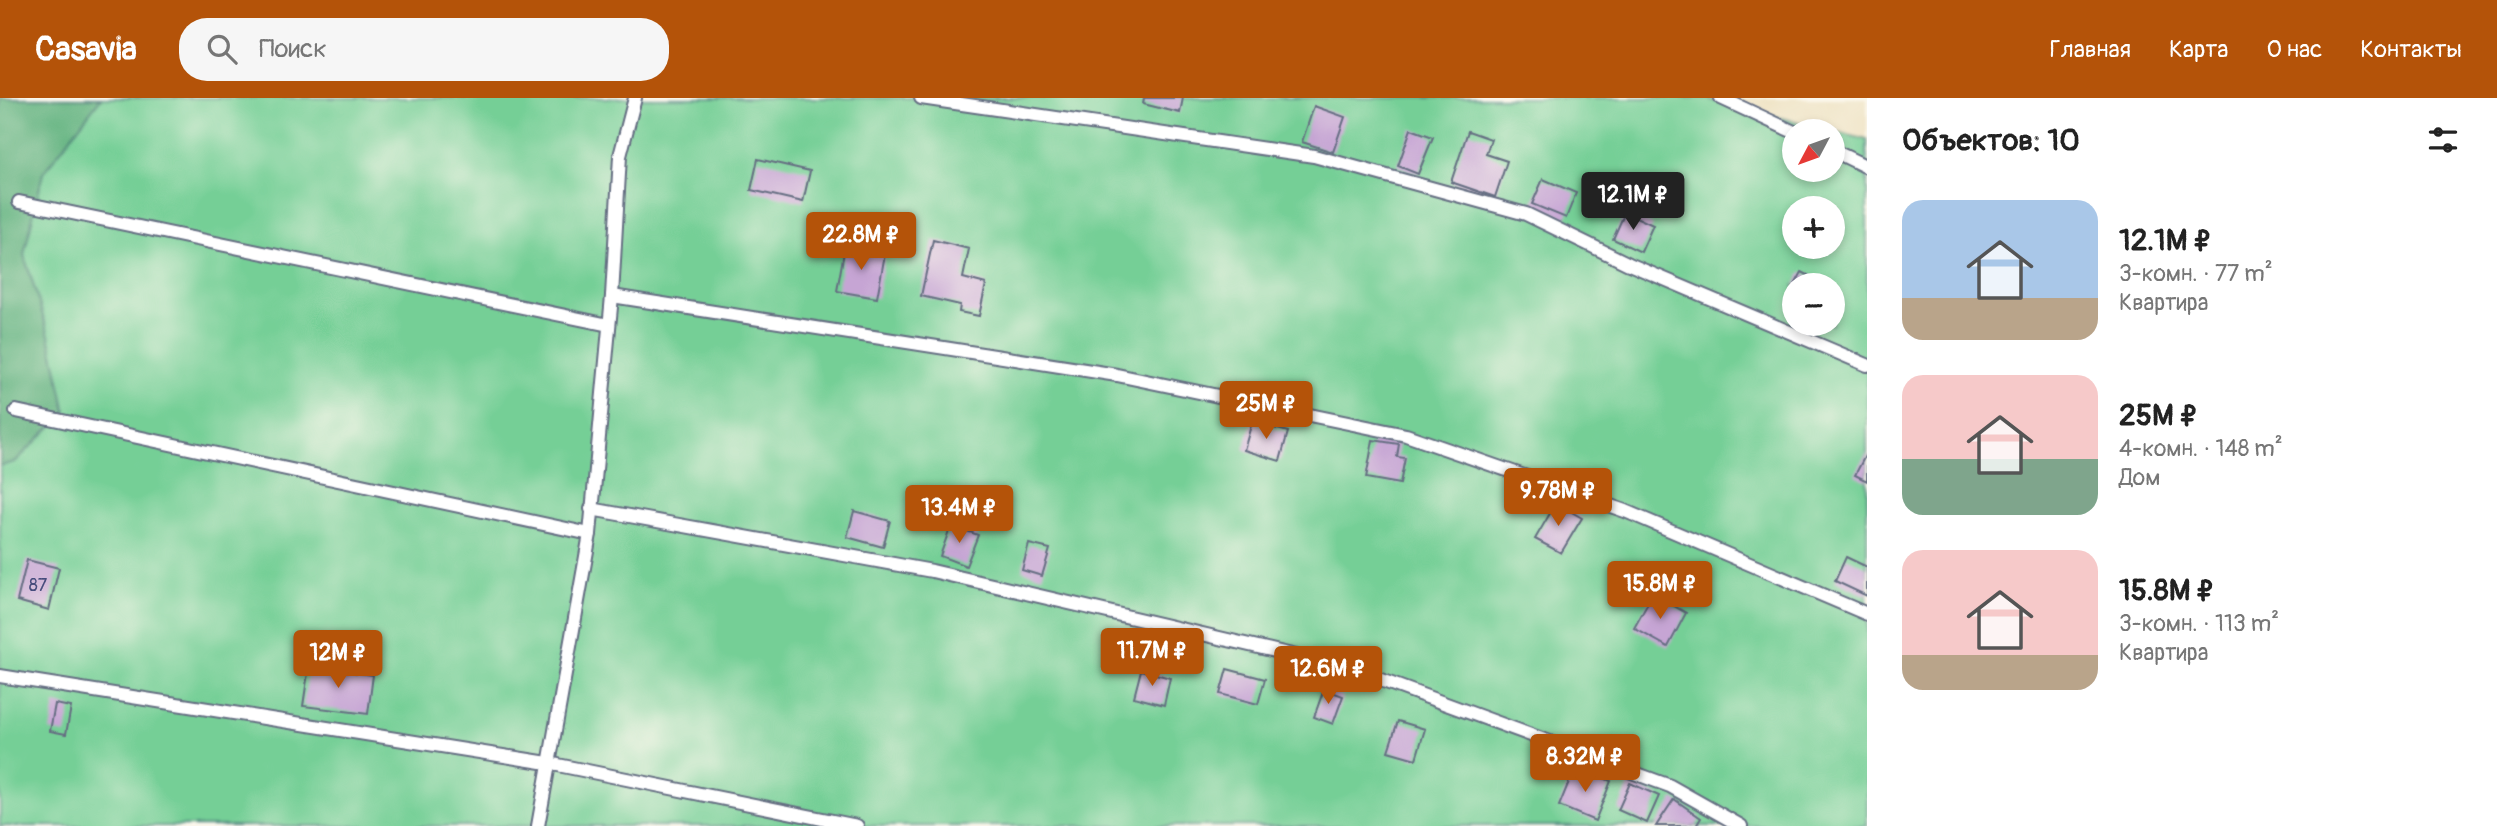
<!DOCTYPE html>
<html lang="ru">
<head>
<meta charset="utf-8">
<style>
  body { margin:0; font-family:Pangolin,sans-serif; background:#f6f6f6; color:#222; height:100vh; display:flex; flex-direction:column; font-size:26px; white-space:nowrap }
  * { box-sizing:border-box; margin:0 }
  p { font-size:23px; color:#767676 }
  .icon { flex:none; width:38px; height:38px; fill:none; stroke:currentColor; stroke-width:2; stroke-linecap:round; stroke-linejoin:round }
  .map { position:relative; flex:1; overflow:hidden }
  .sheet { display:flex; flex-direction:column; background:#fff; width:630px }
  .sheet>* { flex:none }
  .needle { width:46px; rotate:229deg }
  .tools { position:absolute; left:1782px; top:21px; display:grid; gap:14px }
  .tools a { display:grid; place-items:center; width:63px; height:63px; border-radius:50%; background:#fff; box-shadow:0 4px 10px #0003; font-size:35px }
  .price { position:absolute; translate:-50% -60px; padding:0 16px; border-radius:7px; background:#b45309; color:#fff; font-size:23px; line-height:46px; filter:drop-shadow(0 2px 4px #0008) }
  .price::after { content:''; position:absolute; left:50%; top:42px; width:21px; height:16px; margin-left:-10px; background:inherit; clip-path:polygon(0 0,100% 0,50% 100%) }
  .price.current { background:#222; color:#fff }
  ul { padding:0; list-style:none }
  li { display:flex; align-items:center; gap:21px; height:175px; padding:0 35px }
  li span { display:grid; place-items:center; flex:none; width:196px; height:140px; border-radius:21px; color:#555 }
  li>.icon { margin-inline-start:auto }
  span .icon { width:84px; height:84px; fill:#fffc; stroke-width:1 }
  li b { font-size:30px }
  h2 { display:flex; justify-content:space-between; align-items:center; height:84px; padding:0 35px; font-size:30px }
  header { display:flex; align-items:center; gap:42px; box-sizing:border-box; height:98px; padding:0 35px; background:#b45309; color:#fff }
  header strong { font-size:33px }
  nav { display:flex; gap:38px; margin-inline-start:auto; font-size:24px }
  .search { width:490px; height:63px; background:#f6f6f6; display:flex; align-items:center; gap:18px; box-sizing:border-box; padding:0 24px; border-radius:28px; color:#767676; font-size:26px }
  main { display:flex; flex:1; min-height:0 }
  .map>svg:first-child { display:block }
  .green { fill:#75cf96; stroke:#487f7a; stroke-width:2; fill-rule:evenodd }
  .forest { fill:#60b27f; stroke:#3e706e; stroke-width:2 }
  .building { fill:#c6a5d4 }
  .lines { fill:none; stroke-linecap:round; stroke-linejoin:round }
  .lane-casing { stroke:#656e82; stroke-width:16 }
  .lane { stroke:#fff; stroke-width:12 }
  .labels { text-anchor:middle; stroke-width:5; stroke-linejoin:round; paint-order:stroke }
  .number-label { font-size:18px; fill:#464c7c }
</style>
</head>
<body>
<header>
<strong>Casavia</strong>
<div class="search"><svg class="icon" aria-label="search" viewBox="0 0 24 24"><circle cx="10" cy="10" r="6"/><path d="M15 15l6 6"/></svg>Поиск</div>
<nav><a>Главная</a><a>Карта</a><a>О нас</a><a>Контакты</a></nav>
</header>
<main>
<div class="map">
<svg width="1867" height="728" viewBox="0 0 1867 728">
  <rect width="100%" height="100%" fill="#fbf7ec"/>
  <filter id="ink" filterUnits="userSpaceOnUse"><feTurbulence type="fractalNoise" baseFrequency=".0143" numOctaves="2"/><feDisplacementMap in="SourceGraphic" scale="14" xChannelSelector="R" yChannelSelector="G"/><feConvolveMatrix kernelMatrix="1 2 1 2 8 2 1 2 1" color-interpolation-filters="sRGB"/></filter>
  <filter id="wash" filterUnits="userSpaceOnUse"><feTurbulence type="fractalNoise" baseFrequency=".00686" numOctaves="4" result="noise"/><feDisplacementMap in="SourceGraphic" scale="28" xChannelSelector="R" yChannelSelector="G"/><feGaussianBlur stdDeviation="1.57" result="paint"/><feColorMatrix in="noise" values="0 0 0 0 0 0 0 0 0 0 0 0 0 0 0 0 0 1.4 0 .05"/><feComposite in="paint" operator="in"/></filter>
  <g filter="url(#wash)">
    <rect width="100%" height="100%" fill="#efe3c4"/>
    <path class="green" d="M0 0H1703L1832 33H1794V72H1832V33L1867 42V728H0ZM1794 110H1832V149H1794ZM1794 187H1832V226H1794Z"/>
    <path class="forest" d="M0 0H101L43 75 24 157 49 237 66 314 15 364 0 368Z"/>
    <g id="blocks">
      <g class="building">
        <path d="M1144 0H1183L1180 15 1143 6Z"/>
        <path d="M1314 8 1345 19 1333 54 1302 44Z"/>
        <path d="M1411 31 1433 39 1418 76 1398 68Z"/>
        <path d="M1468 33 1491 41 1486 56 1507 63 1495 99 1451 84Z"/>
        <path d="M758 61 810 73 803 104 751 92Z"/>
        <path d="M1543 81 1576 95 1566 120 1532 106Z"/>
        <path d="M1625 114 1653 127 1641 154 1613 141Z"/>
        <path d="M933 142 969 151 963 180 986 186 979 218 959 214 960 207 921 198Z"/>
        <path d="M845 148 885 156 877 200 837 193Z"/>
        <path d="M1802 174 1828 187H1795Z"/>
        <path d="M1252 324 1288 334 1280 363 1244 352Z"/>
        <path d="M1373 342 1399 346 1397 359 1405 360 1400 386 1366 380Z"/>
        <path d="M1867 354V383L1855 377Z"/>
        <path d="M1556 405 1582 420 1561 455 1535 441Z"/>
        <path d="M854 413 890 423 883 449 847 439Z"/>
        <path d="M951 427 978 437 966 468 940 458Z"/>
        <path d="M1029 446 1050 451 1042 478 1022 472Z"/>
        <path d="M1846 459 1867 469V498L1835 483Z"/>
        <path d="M27 462 59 470 49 512 17 503Z"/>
        <path d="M1653 496 1686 515 1668 549 1634 530Z"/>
        <path d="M309 568 373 577 368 616 303 608Z"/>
        <path d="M1227 571 1265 581 1258 606 1220 596Z"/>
        <path d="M1141 572 1170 580 1164 607 1134 599Z"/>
        <path d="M1324 591 1343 598 1333 626 1314 619Z"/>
        <path d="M55 606 71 609 66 636 50 633Z"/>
        <path d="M1398 623 1425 631 1416 661 1388 653Z"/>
        <path d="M1575 669 1611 683 1595 723 1559 708Z"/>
        <path d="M1630 685 1659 698 1647 725 1618 712Z"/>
        <path d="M1674 701 1701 720 1696 728H1656Z"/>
      </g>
    </g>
  </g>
  <g filter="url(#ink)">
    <use href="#blocks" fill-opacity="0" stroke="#656e82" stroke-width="2"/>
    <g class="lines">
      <defs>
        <g id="lane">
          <path d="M921 0 1314 58 1526 116 1629 166 1867 267"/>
          <path d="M1721 0 1794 34"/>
          <path d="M1832 52 1867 69"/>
          <path d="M19 104 609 227"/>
          <path d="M612 198 1117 277 1406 337 1625 413 1867 516"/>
          <path d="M16 313 590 436"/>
          <path d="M591 411 932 473 1348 570 1670 688 1741 728"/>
          <path d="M0 578 548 665 857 728"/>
          <path d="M538 728 590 436 612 198 620 58 635 0"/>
        </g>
      </defs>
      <use href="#lane" class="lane-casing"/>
      <use href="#lane" class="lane"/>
    </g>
  </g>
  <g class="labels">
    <g class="number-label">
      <text x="38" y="493">87</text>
    </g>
  </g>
</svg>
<div class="tools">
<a><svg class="needle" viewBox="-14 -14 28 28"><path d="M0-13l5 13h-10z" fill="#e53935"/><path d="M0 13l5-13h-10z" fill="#767676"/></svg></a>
<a>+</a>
<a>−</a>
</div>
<b class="price current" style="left:1633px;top:134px">12.1M ₽</b>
<b class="price" style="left:861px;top:174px">22.8M ₽</b>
<b class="price" style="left:1266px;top:343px">25M ₽</b>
<b class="price" style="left:1558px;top:430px">9.78M ₽</b>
<b class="price" style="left:959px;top:447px">13.4M ₽</b>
<b class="price" style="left:1660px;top:523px">15.8M ₽</b>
<b class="price" style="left:1152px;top:590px">11.7M ₽</b>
<b class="price" style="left:338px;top:592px">12M ₽</b>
<b class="price" style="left:1328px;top:608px">12.6M ₽</b>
<b class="price" style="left:1585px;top:696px">8.32M ₽</b>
</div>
<section class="sheet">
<h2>Объектов: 10<svg class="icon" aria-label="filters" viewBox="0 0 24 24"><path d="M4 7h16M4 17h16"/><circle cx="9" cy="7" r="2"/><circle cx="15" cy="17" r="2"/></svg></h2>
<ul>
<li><span style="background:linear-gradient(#a9c7e8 70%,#b9a48a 0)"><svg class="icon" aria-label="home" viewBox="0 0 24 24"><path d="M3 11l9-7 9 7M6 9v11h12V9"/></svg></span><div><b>12.1M ₽</b><p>3-комн. · 77 m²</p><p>Квартира</p></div></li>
<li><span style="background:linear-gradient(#f6c9c9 60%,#7fa58c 0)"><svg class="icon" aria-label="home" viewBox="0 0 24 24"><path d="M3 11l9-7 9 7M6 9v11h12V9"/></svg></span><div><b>25M ₽</b><p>4-комн. · 148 m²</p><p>Дом</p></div></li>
<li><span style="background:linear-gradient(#f6c9c9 75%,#b9a48a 0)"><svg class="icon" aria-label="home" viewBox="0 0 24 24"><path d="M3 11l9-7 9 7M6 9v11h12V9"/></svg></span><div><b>15.8M ₽</b><p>3-комн. · 113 m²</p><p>Квартира</p></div></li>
</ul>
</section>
</main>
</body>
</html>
